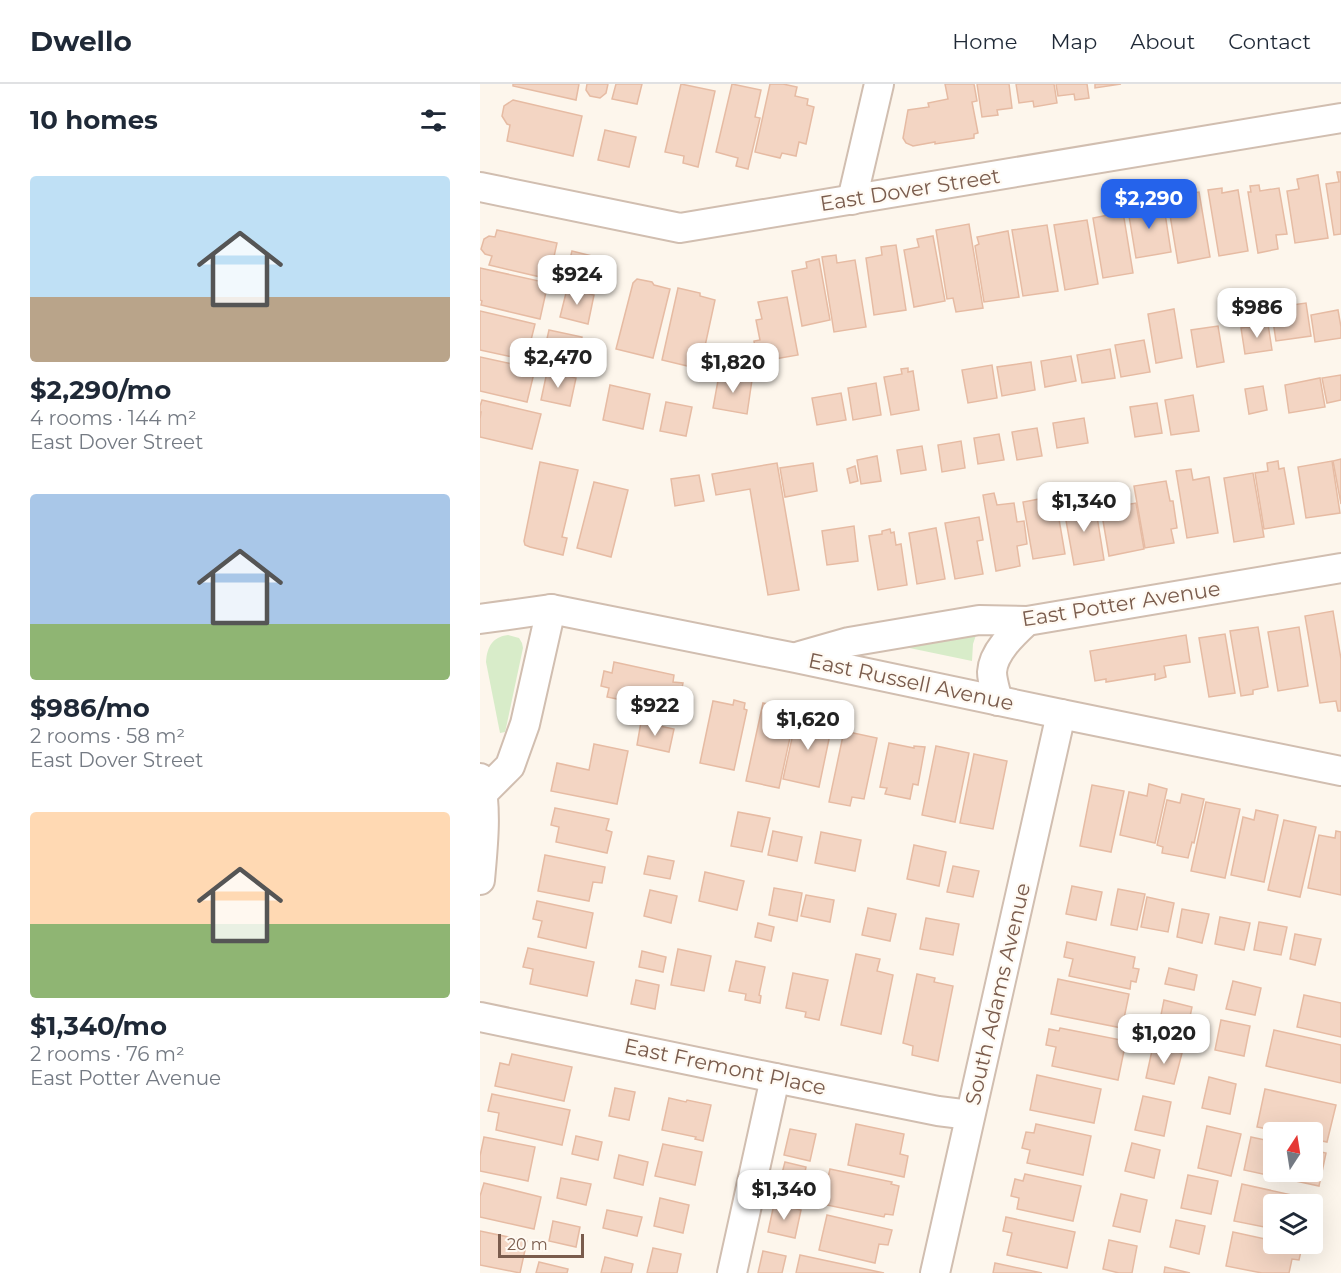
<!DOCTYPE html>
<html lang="en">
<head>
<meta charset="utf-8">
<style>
  body { margin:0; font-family:Montserrat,sans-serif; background:#f6f6f7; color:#1f2937; height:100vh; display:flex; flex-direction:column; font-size:22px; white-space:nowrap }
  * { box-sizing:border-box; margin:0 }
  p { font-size:20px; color:#747a83 }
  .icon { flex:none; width:33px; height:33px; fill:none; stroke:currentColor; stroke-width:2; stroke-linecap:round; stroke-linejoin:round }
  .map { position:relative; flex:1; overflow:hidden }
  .drawer { display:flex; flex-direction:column; background:#fff; width:480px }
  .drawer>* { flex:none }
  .needle { width:39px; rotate:12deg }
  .buttons { position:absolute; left:783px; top:1038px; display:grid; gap:12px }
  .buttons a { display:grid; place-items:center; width:60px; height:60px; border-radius:6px; background:#fff; box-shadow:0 6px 24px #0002; font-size:30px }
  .scale { position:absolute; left:18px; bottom:15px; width:86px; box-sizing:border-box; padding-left:6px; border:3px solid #7a5c4d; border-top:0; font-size:16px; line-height:21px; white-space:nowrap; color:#7a5c4d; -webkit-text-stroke:4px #fffaf3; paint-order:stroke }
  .price { position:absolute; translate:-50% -51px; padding:0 14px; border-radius:12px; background:#fff; color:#222; font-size:20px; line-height:39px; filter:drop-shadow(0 2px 3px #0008) }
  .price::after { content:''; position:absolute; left:50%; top:36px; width:18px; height:14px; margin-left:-9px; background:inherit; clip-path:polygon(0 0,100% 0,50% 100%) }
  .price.selected { background:#2563eb; color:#fff }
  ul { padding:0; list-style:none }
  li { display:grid; align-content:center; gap:12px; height:318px; padding:0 30px }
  li span { display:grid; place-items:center; height:186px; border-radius:6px; color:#555 }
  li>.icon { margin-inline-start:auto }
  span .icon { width:108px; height:108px; fill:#fffc; stroke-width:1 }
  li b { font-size:26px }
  h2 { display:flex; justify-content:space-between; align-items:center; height:72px; padding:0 30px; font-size:26px }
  header { display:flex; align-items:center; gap:36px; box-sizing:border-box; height:84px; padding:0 30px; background:#fff; border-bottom:2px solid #e0e1e3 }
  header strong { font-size:28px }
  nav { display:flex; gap:33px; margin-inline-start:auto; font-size:21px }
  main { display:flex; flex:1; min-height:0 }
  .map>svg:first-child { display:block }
  .green { fill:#d8ecc9 }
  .building { fill:#f3d5c3; stroke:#e6bba3; stroke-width:1.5 }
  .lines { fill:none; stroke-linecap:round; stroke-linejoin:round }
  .minor-casing { stroke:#d1beb0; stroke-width:32 }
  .minor { stroke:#fff; stroke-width:28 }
  .labels { text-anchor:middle; stroke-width:4.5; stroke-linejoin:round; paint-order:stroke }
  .street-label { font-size:21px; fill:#7a5c4d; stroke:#fffaf3 }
</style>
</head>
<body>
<header>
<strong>Dwello</strong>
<nav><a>Home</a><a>Map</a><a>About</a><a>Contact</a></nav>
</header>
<main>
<section class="drawer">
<h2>10 homes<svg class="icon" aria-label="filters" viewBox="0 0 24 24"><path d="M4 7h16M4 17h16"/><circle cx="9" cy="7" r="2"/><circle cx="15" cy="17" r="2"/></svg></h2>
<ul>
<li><span style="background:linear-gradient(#bfe0f5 65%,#b9a48a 0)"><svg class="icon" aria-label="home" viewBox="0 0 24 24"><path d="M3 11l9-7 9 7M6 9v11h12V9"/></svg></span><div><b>$2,290/mo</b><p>4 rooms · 144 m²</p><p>East Dover Street</p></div></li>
<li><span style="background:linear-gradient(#a9c7e8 70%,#8fb573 0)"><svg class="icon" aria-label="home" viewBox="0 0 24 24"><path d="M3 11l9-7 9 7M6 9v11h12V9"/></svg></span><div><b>$986/mo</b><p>2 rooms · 58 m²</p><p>East Dover Street</p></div></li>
<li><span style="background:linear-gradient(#ffd9b3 60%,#8fb573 0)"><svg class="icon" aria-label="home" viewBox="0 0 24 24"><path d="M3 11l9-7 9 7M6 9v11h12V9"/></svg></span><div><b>$1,340/mo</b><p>2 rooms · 76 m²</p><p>East Potter Avenue</p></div></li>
</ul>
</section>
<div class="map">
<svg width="861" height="1189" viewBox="0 0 861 1189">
  <rect width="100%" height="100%" fill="#fdf6ec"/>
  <g class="green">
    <path d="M495 548 496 551 493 560 492 577 415 561Z"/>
    <path d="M28 551 39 554 42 559 43 564 26 644 25 648 20 649 6 578C7 563 12 553 28 551Z"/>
  </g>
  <g class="building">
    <path d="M33 0H99L96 16 33 2Z"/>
    <path d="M107 0H128L126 9 120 14 110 12 106 6Z"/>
    <path d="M136 0H162L157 20 132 15Z"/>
    <path d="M201 0 235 7 218 83 203 79 204 72 185 68Z"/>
    <path d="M252 0 281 6 275 33 280 34 268 85 256 82 258 74 236 68Z"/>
    <path d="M290 0H303L317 3 315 12 328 15 327 21 334 23 326 60 319 58 316 72 302 69 300 74 275 68Z"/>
    <path d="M465 0H494L497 17 492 18 498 49 494 50V54L455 60V58L433 62 426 59 423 54 428 26 449 23 448 19 468 15Z"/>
    <path d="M497 0H529L532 24 517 26 518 31 502 33Z"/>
    <path d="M536 0H574L577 19 554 23 553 17 539 19Z"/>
    <path d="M576 0H607L609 14 595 16 594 10 578 12Z"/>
    <path d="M615 0H641L615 4Z"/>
    <path d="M33 16 102 32 93 72 27 57 30 41 27 40 22 32 24 22Z"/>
    <path d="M125 46 156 53 149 83 118 76Z"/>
    <path d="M857 88H861V150L854 151 846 100 859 98Z"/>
    <path d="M838 91 848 154 815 159 807 107 819 105 817 95Z"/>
    <path d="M779 101 780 107 799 104 807 150 796 151 798 165 778 169 768 108H771L770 102Z"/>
    <path d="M742 104V109L758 106 768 167 739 172 728 106Z"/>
    <path d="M719 108 730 173 698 179 687 113Z"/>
    <path d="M667 117 668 125 684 123 691 168 656 174 647 120Z"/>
    <path d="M643 128 653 189 623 194 613 134Z"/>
    <path d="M607 136 618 200 585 206 574 141Z"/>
    <path d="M489 140 503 224 476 228 473 214 467 215 456 146Z"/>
    <path d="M567 141 578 207 543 212 532 146Z"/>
    <path d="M17 146 77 159 69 195 9 181 12 172 5 170 1 165 4 155 9 152 15 153Z"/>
    <path d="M528 147 539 213 504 218 495 162 499 160 497 153Z"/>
    <path d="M453 152 465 217 434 223 424 166 439 163 437 155Z"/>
    <path d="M416 161 426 226 394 231 386 174 402 171 401 163Z"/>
    <path d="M92 167 124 175 116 207 84 199Z"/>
    <path d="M356 171 357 179 375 176 386 243 354 248 342 173Z"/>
    <path d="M339 175 350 236 322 242 312 187 327 184 326 178Z"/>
    <path d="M0 184 68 199 60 235 1 221 2 217 0 216Z"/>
    <path d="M157 195 172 198 174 201 190 205 173 274 136 265 153 199Z"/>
    <path d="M198 204 220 209V212L235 216 220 285 182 276Z"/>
    <path d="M87 205 114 211 108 240 80 233Z"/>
    <path d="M307 213 318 271 277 278 274 257 280 256 276 236 282 235 278 218Z"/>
    <path d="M826 219 831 252 796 257 791 224Z"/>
    <path d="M694 225 702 274 676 279 668 230Z"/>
    <path d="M858 226 861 243V254L835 258 831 231Z"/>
    <path d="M0 227 55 240 46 276 0 266Z"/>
    <path d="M788 240 792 266 765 270 761 244Z"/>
    <path d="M738 242 744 278 717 283 711 246Z"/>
    <path d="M69 246 102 253 99 269 74 264V261L66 259Z"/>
    <path d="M664 256 670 288 641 293 635 261Z"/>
    <path d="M630 265 635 294 602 299 597 271Z"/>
    <path d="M591 272 596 297 565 303 561 277Z"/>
    <path d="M0 273 55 285 47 318 0 307Z"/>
    <path d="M551 278 555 306 522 312 517 283Z"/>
    <path d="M512 281 517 314 488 319 482 286Z"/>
    <path d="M428 284V288L433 287 439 326 411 331 404 293 422 290 421 285Z"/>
    <path d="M67 288 96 294 90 322 61 316Z"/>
    <path d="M239 291 272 296 267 330 233 324Z"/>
    <path d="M861 291V316L847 319 842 294Z"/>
    <path d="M840 294 845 323 809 329 805 301Z"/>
    <path d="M396 299 401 331 373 336 368 304Z"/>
    <path d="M130 301 170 310 163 345 123 336Z"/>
    <path d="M783 302 787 326 769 330 765 305Z"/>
    <path d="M361 309 366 336 337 341 332 314Z"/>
    <path d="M713 311 719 347 691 351 685 316Z"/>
    <path d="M2 316 61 330 52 365 0 353V335L1 328H0V322Z"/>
    <path d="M186 318 212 323 206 352 180 347Z"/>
    <path d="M677 319 682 349 655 353 650 323Z"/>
    <path d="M604 334 608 359 577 364 573 339Z"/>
    <path d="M557 344 562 372 537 376 532 348Z"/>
    <path d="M519 350 524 376 498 380 494 354Z"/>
    <path d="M481 357 485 384 462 388 458 361Z"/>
    <path d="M442 362 446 386 421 390 417 366Z"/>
    <path d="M397 372 401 397 381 400 377 376Z"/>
    <path d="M861 375V420L853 377Z"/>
    <path d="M798 377 799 385 804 384 814 440 784 445 775 389 788 387 787 379Z"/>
    <path d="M852 377 860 429 826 434 818 383Z"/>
    <path d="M60 378 98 386 82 453 87 454 83 471 50 463 45 461 44 457Z"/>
    <path d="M297 379 319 506 288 511 270 405 236 411 232 390Z"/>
    <path d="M333 379 337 407 305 413 300 384Z"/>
    <path d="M375 382 378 397 370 399 367 385Z"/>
    <path d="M711 385 713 396 729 393 738 449 707 454 696 387Z"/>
    <path d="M773 389 784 453 754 458 744 394Z"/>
    <path d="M219 391 224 417 195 422 191 395Z"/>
    <path d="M686 397 690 417H693L697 444 691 445 694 459 665 464 654 402Z"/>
    <path d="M114 398 148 406 131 473 97 464Z"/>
    <path d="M514 409 517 421 534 419 537 438 544 437 547 460 537 462 540 482 516 487 503 411Z"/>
    <path d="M575 412 585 470 553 475 543 418Z"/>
    <path d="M599 417 600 423 615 420 624 476 594 481 583 420Z"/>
    <path d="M656 419 664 465 629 472 621 425Z"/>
    <path d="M499 433 503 456 497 457 503 490 475 495 465 439Z"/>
    <path d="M374 442 378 477 347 481 342 447Z"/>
    <path d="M456 444 465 495 437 500 429 449Z"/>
    <path d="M410 445 411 449 414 448 416 461 421 460 427 501 398 506 389 452 402 450V447Z"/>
    <path d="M853 527 861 575V627H858L856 617 840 619 825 532Z"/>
    <path d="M778 543 788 603 773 606V610L761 612 750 547Z"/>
    <path d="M819 543 828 602 798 607 788 548Z"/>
    <path d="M745 550 755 609 729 613 719 554Z"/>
    <path d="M706 551 710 578 684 582 686 593 675 596V590L626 598V595L615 597 610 567Z"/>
    <path d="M134 578 194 591 193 598 203 599 198 624 186 621 185 625 127 613 129 604 121 602 124 587 132 589Z"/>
    <path d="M254 616 265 619 264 625 267 626 254 686 220 679 233 617 253 621Z"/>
    <path d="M283 619 316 626 299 704 266 697Z"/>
    <path d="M333 632 353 636 339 703 303 695 316 636 332 639Z"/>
    <path d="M161 638 194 645 189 668 157 661Z"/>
    <path d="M364 647 397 654 384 715 372 713 370 722 349 718Z"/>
    <path d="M409 659 434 664V662L445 663 438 701 433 700 430 715 405 710 407 704 400 703Z"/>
    <path d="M114 660 148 667 137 720 71 707 77 679 109 686Z"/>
    <path d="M456 662 489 669 475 738 442 731Z"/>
    <path d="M494 670 527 677 513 745 480 739Z"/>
    <path d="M669 700 687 705 675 759 640 751 649 708 667 712Z"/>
    <path d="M612 701 644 707 631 768 600 762Z"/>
    <path d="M702 710 724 715 714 759 712 758 708 774 682 769 683 763 677 761 687 716 700 719Z"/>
    <path d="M726 718 760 725 745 794 711 787Z"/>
    <path d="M75 724 129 735 126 746 132 748 127 769 76 758 79 743 71 741Z"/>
    <path d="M776 726 798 731 784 798 751 791 763 733 774 736Z"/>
    <path d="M258 728 290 734 282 768 251 762Z"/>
    <path d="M804 736 836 743 820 813 788 806Z"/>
    <path d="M293 747 322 753 317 777 288 771Z"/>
    <path d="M856 747 861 748V811L828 804 839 751 855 754Z"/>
    <path d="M341 748 381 756 375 787 335 779Z"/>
    <path d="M434 761 466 768 459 802 427 795Z"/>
    <path d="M65 771 125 783 122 799 113 798 109 817 58 807Z"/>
    <path d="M168 772 194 777 190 795 164 790Z"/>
    <path d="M473 782 499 787 493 813 467 808Z"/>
    <path d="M225 788 264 797 257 826 219 817Z"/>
    <path d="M592 802 622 808 616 836 586 830Z"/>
    <path d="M294 804 322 809 317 837 289 831Z"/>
    <path d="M638 805 665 810 657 846 631 841Z"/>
    <path d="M170 806 197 812 191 839 164 832Z"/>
    <path d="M326 811 354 816 350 838 321 832Z"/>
    <path d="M667 813 694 819 688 848 661 843Z"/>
    <path d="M57 817 113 829 106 864 58 853 62 837 53 835Z"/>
    <path d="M388 824 416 830 410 857 382 851Z"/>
    <path d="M702 825 729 830 722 859 697 853Z"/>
    <path d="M740 833 770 839 764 866 735 860Z"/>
    <path d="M446 834 479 840 473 871 440 865Z"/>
    <path d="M779 838 807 843 801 871 774 866Z"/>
    <path d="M278 839 294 843 291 857 275 853Z"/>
    <path d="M815 850 841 855 835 881 810 875Z"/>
    <path d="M587 858 655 873 653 884 659 885 656 898 651 897 650 905 589 892 593 875 584 873Z"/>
    <path d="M48 864 114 878 107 912 50 900 53 885 43 883Z"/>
    <path d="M198 865 231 872 224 907 191 901Z"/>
    <path d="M162 867 186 873 183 888 159 883Z"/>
    <path d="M376 870 400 875 397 887 413 891 401 950 361 941Z"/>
    <path d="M256 877 285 883 279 911 281 912 280 919 265 916 266 910 249 907Z"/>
    <path d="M689 884 717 891 714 906 685 900Z"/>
    <path d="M313 889 348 896 339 936 325 933 326 928 306 924Z"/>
    <path d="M437 890 455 894 454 898 473 902 458 977 432 971 433 962 423 959Z"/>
    <path d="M578 895 649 910 642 944 571 930Z"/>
    <path d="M156 896 179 901 175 925 151 920Z"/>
    <path d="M753 897 781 904 775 931 746 925Z"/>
    <path d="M824 911 861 919V953L817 943Z"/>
    <path d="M684 916 712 923 706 952 678 946Z"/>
    <path d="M741 936 770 942 764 972 735 966Z"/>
    <path d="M580 944 646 957 638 996 572 982 576 963 566 961 569 945 579 947Z"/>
    <path d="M794 946 861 961V999L786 982Z"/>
    <path d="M673 962 702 969 694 1000 666 994Z"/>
    <path d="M32 970 92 983 84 1017 15 1002 20 979 29 981Z"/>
    <path d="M557 991 621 1005 614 1039 550 1026Z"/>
    <path d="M729 993 756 1000 750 1030 722 1024Z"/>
    <path d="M135 1004 155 1008 149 1036 129 1032Z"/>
    <path d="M785 1005 856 1021 847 1058 832 1055V1048H803L777 1043Z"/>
    <path d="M12 1010 90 1026 82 1061 16 1046 19 1029 8 1027Z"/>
    <path d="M663 1012 691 1018 684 1052 655 1046Z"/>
    <path d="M189 1014 206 1018 207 1016 231 1021 223 1057 215 1055 216 1053 182 1046Z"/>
    <path d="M376 1040 424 1050 420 1070 428 1072 424 1093 368 1081Z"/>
    <path d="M556 1040 611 1052 603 1091 547 1079 550 1066 542 1064 546 1048 554 1049Z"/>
    <path d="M727 1042 761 1050 751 1092 718 1084Z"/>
    <path d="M310 1045 336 1050 330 1077 304 1071Z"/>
    <path d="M96 1052 122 1058 118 1076 92 1070Z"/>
    <path d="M4 1053 55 1063 48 1097 0 1087V1072Z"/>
    <path d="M771 1053 794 1058V1088H832V1066L846 1069 839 1102 764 1086Z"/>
    <path d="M652 1059 680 1066 674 1094 645 1087Z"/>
    <path d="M183 1060 222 1068 215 1101 175 1092Z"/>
    <path d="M139 1071 168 1078 163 1101 134 1094Z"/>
    <path d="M305 1078 326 1083 323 1098 301 1093Z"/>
    <path d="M350 1085 412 1098 411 1100 419 1102 413 1131 405 1130 404 1133 342 1120Z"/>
    <path d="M545 1090 601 1102 593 1137 537 1125 539 1114 531 1112 535 1095 543 1097Z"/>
    <path d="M708 1091 738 1097 731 1130 701 1124Z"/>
    <path d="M81 1094 111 1100 106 1121 77 1114Z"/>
    <path d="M4 1099 61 1113 54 1145 0 1133V1112Z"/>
    <path d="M762 1100 821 1113V1114L832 1117 831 1120H794V1145L754 1137Z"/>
    <path d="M641 1110 667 1116 660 1148 633 1142Z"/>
    <path d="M180 1114 209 1121 203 1149 174 1142Z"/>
    <path d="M294 1120 321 1126 315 1154 288 1148Z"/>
    <path d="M127 1126 162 1133 157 1152 123 1144Z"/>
    <path d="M347 1131 412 1146 408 1161 399 1160 395 1179 339 1166Z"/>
    <path d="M526 1133 595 1148 587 1184 527 1171 532 1149 523 1147Z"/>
    <path d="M696 1136 725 1142 719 1170 690 1163Z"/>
    <path d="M73 1137 100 1143 96 1163 69 1157Z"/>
    <path d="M0 1147 47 1157 40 1189 0 1181Z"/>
    <path d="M753 1148 794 1157V1160H806L822 1163 819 1176 812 1175 809 1189H782L746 1182Z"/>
    <path d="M629 1156 657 1162 652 1189H639L623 1185Z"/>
    <path d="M173 1164 201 1170 197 1189H167Z"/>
    <path d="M283 1167 306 1172 302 1189H278Z"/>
    <path d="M320 1171 404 1189H316Z"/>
    <path d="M125 1173 153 1180 151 1189H121Z"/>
    <path d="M59 1178 88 1185 87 1189H56Z"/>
    <path d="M515 1179 562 1189H513Z"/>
    <path d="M685 1183 710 1189H684Z"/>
  </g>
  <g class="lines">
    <defs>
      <g id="minor">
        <path d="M0 103 200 144 861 34"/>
        <path d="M372 116 399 0"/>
        <path d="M0 535 71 525 316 574 581 630 861 687"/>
        <path d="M320 572 369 558 499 536 547 537 861 484"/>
        <path d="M518 617C516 608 512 597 512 588 513 568 534 549 547 537"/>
        <path d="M0 694C7 727 3 762 0 796"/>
        <path d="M0 708 3 709 30 682 45 640 71 525"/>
        <path d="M0 933 295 994 458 1027 490 1031"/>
        <path d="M252 1189 295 994"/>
        <path d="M455 1189 581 630"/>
      </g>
    </defs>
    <use href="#minor" class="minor-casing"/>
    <use href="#minor" class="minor"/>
  </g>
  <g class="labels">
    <g class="street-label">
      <text transform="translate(430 106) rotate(-9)" y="7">East Dover Street</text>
      <text transform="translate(641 520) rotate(-9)" y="7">East Potter Avenue</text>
      <text transform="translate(431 598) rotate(12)" y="7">East Russell Avenue</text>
      <text transform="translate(518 910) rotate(-77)" y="7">South Adams Avenue</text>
      <text transform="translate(245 983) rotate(12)" y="7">East Fremont Place</text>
    </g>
  </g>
</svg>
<div class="buttons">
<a><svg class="needle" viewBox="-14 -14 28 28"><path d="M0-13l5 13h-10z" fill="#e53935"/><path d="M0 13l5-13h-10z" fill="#747a83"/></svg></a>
<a><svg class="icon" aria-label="layers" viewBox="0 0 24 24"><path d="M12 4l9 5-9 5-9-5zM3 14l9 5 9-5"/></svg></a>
</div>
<div class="scale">20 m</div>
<b class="price selected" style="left:669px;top:146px">$2,290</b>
<b class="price" style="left:97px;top:222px">$924</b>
<b class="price" style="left:777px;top:255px">$986</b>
<b class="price" style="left:78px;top:305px">$2,470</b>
<b class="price" style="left:253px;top:310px">$1,820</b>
<b class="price" style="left:604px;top:449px">$1,340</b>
<b class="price" style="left:175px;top:653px">$922</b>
<b class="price" style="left:328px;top:667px">$1,620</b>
<b class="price" style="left:684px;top:981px">$1,020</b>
<b class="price" style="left:304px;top:1137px">$1,340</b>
</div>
</main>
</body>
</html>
